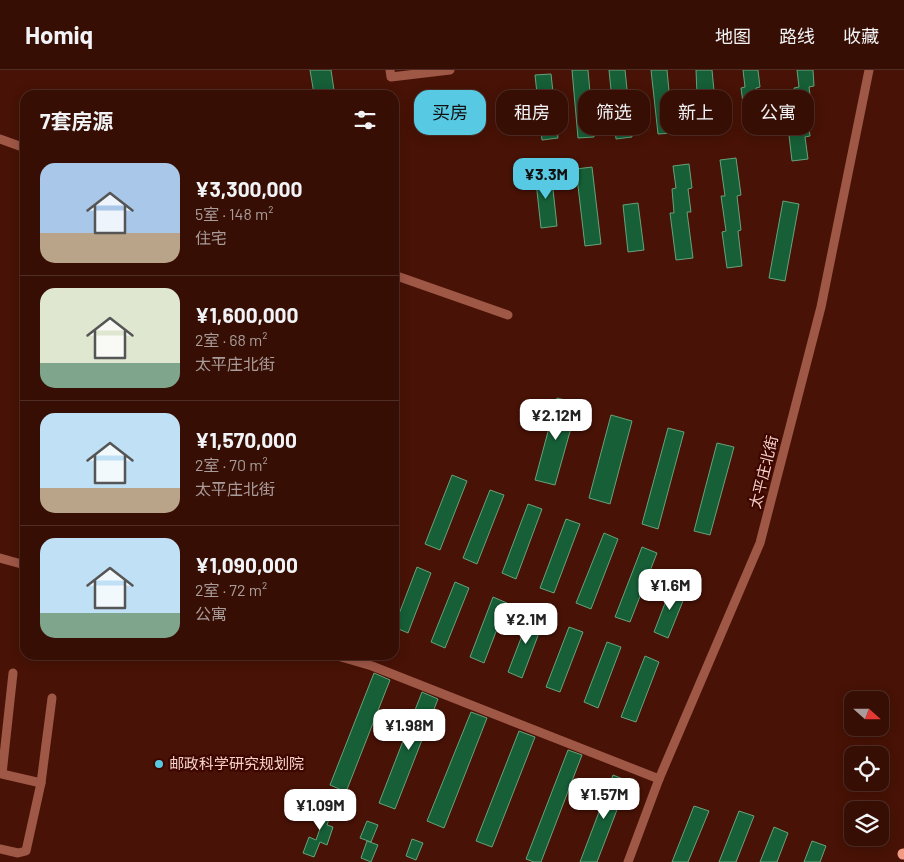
<!DOCTYPE html>
<html lang="zh">
<head>
<meta charset="utf-8">
<style>
  body { margin:0; font-family:Barlow,"Noto Sans SC",sans-serif; background:#411c13; color:#f1f3f6; height:100vh; display:flex; flex-direction:column; font-size:19px; white-space:nowrap }
  * { box-sizing:border-box; margin:0 }
  p { font-size:16px; color:#aa9c9a }
  .icon { flex:none; width:28px; height:28px; fill:none; stroke:currentColor; stroke-width:2; stroke-linecap:round; stroke-linejoin:round }
  .map { position:relative; flex:1; overflow:hidden }
  .sheet { position:absolute; left:20px; top:20px; width:379px; height:570px; display:flex; flex-direction:column; background:#360e04; border-radius:15px; box-shadow:0 2px 12px #0003,0 0 0 1px #502e26 }
  .sheet>* { flex:none }
  .top-card { position:absolute; left:414px; top:20px; width:415px; height:45px; display:flex; gap:10px }
  .needle { width:32px; rotate:111deg }
  .controls { position:absolute; left:844px; top:621px; display:grid; gap:10px }
  .controls a { display:grid; place-items:center; width:45px; height:45px; border-radius:10px; background:#360e04; box-shadow:0 2px 12px #0003,0 0 0 1px #502e26; font-size:25px }
  .price { position:absolute; translate:-50% -42px; padding:0 11px; border-radius:10px; background:#fff; color:#222; font-size:16px; line-height:32px; filter:drop-shadow(0 1px 2px #0008) }
  .price::after { content:''; position:absolute; left:50%; top:30px; width:15px; height:11px; margin-left:-8px; background:inherit; clip-path:polygon(0 0,100% 0,50% 100%) }
  .price.on { background:#57c9e2; color:#111 }
  ul { padding:0; list-style:none }
  li { display:flex; align-items:center; gap:15px; height:125px; padding:0 20px }
  li+li { border-top:1px solid #502e26 }
  li span { display:grid; place-items:center; flex:none; width:140px; height:100px; border-radius:15px; color:#555 }
  li>.icon { margin-inline-start:auto }
  span .icon { width:60px; height:60px; fill:#fffc; stroke-width:1 }
  li b { font-size:21px }
  h2 { display:flex; justify-content:space-between; align-items:center; height:60px; padding:0 20px; font-size:21px }
  .tag { padding:0 18px; border-radius:15px; background:#360e04; box-shadow:0 2px 12px #0003,0 0 0 1px #502e26; font-size:18px; line-height:45px }
  .tag.on { background:#57c9e2; color:#111 }
  header { display:flex; align-items:center; gap:30px; box-sizing:border-box; height:70px; padding:0 25px; background:#360e04; border-bottom:1px solid #502e26 }
  header strong { font-size:24px }
  nav { display:flex; gap:28px; margin-inline-start:auto; font-size:18px }
  .map>svg:first-child { display:block }
  .building { fill:#165f37; stroke:#67a27b }
  .lines { fill:none; stroke-linecap:round; stroke-linejoin:round }
  .minor { stroke:#9f5746; stroke-width:9 }
  .major { stroke:#f39a84; stroke-width:11 }
  .poi-dot { fill:#57c9e2; stroke:#3d0700; stroke-width:2 }
  .labels { text-anchor:middle; stroke-width:4.5; stroke-linejoin:round; paint-order:stroke }
  .street-label { font-size:15px; fill:#f5d1c8; stroke:#3d0700 }
  .poi-label { font-size:15px; fill:#f5d1c8; stroke:#3d0700; text-anchor:start }
</style>
</head>
<body>
<header>
<strong>Homiq</strong>
<nav><a>地图</a><a>路线</a><a>收藏</a></nav>
</header>
<div class="map">
<svg width="904" height="792" viewBox="0 0 904 792">
  <rect width="100%" height="100%" fill="#481206"/>
  <g class="building">
    <path d="M310 0H331L334 20 314 24Z"/>
    <path d="M572 0H588L594 67 578 68Z"/>
    <path d="M609 0H625L632 67 616 69Z"/>
    <path d="M651 0H667L673 63 658 64Z"/>
    <path d="M696 0H712L714 21 710 22 713 47 698 49Z"/>
    <path d="M743 0H758L760 17 756 18 762 60 747 62 741 18 745 17Z"/>
    <path d="M797 0H813L814 16 809 17 812 40 807 41 810 66 805 67 808 89 792 91 789 65H794L792 41 797 40 794 18 799 17Z"/>
    <path d="M551 4 558 68 542 70 535 5Z"/>
    <path d="M736 88 741 125 737 126 741 160 738 161 742 196 727 198 722 162 726 161 721 126H725L720 90Z"/>
    <path d="M689 94 692 118 688 119 691 142H687L693 188 676 190 670 143H674L672 119 676 118 673 96Z"/>
    <path d="M592 97 601 174 585 176 576 99Z"/>
    <path d="M551 101 557 156 541 158 535 103Z"/>
    <path d="M783 131 799 134 785 211 769 208Z"/>
    <path d="M638 133 644 180 628 182 623 135Z"/>
    <path d="M557 328 578 333 555 415 535 410Z"/>
    <path d="M611 345 632 351 610 434 589 428Z"/>
    <path d="M668 358 684 362 658 459 642 454Z"/>
    <path d="M717 373 734 377 710 465 694 461Z"/>
    <path d="M452 405 467 411 440 480 425 474Z"/>
    <path d="M490 420 504 425 477 494 463 488Z"/>
    <path d="M528 434 542 439 516 509 502 503Z"/>
    <path d="M566 449 580 454 554 523 540 518Z"/>
    <path d="M604 463 618 469 591 539 576 533Z"/>
    <path d="M642 477 657 483 630 552 615 547Z"/>
    <path d="M417 497 431 503 408 563 394 557Z"/>
    <path d="M455 512 469 518 445 578 431 572Z"/>
    <path d="M672 515 687 521 668 568 654 562Z"/>
    <path d="M493 527 507 533 484 593 470 587Z"/>
    <path d="M531 542 545 547 522 608 508 602Z"/>
    <path d="M569 557 583 562 560 622 546 617Z"/>
    <path d="M607 572 621 577 598 638 584 632Z"/>
    <path d="M645 586 659 592 636 652 621 647Z"/>
    <path d="M374 603 390 610 346 722 330 715Z"/>
    <path d="M422 622 438 629 395 739 379 733Z"/>
    <path d="M471 642 487 648 444 758 427 751Z"/>
    <path d="M519 661 535 667 492 777 476 771Z"/>
    <path d="M568 680 582 685 541 792H534L526 789Z"/>
    <path d="M613 705 628 711 597 792H580Z"/>
    <path d="M322 734 333 738 327 755 333 757 327 775 320 772 314 787 303 783 309 767 316 770 322 753 315 750Z"/>
    <path d="M694 736 709 741 688 792H672Z"/>
    <path d="M739 741 754 746 736 792H719Z"/>
    <path d="M367 751 378 755 371 772 360 768Z"/>
    <path d="M774 757 788 763 777 792H760Z"/>
    <path d="M412 769 423 773 416 790 406 786Z"/>
    <path d="M367 771 378 775 371 792 361 788Z"/>
    <path d="M812 771 826 776 820 792H804Z"/>
  </g>
  <g class="lines">
    <g class="minor">
      <path d="M390 0 391 7 450 0"/>
      <path d="M0 69 25 78"/>
      <path d="M394 205 508 245"/>
      <path d="M0 488 25 495"/>
      <path d="M334 585 372 596 659 709"/>
      <path d="M13 603 2 704 41 713"/>
      <path d="M0 779 18 783 26 781 41 713 52 628"/>
      <path d="M628 792 659 709 760 473 821 237 869 0"/>
    </g>
    <path class="major" d="M903 784H904"/>
  </g>
  <circle class="poi-dot" cx="159" cy="694" r="5"/>
  <g class="labels">
    <g class="street-label">
      <text transform="translate(764 402) rotate(-76)" y="5">太平庄北街</text>
    </g>
    <g class="poi-label">
      <text x="169" y="699">邮政科学研究规划院</text>
    </g>
  </g>
</svg>
<div class="controls">
<a><svg class="needle" viewBox="-14 -14 28 28"><path d="M0-13l5 13h-10z" fill="#e53935"/><path d="M0 13l5-13h-10z" fill="#aa9c9a"/></svg></a>
<a><svg class="icon" aria-label="locate" viewBox="0 0 24 24"><circle cx="12" cy="12" r="6"/><path d="M12 2v4M12 18v4M2 12h4M18 12h4"/></svg></a>
<a><svg class="icon" aria-label="layers" viewBox="0 0 24 24"><path d="M12 4l9 5-9 5-9-5zM3 14l9 5 9-5"/></svg></a>
</div>
<b class="price on" style="left:546px;top:130px">¥3.3M</b>
<b class="price" style="left:556px;top:371px">¥2.12M</b>
<b class="price" style="left:670px;top:541px">¥1.6M</b>
<b class="price" style="left:526px;top:575px">¥2.1M</b>
<b class="price" style="left:409px;top:681px">¥1.98M</b>
<b class="price" style="left:604px;top:750px">¥1.57M</b>
<b class="price" style="left:320px;top:761px">¥1.09M</b>
<div class="top-card">
<a class="tag on">买房</a>
<a class="tag">租房</a>
<a class="tag">筛选</a>
<a class="tag">新上</a>
<a class="tag">公寓</a>
</div>
<section class="sheet">
<h2>7套房源<svg class="icon" aria-label="filters" viewBox="0 0 24 24"><path d="M4 7h16M4 17h16"/><circle cx="9" cy="7" r="2"/><circle cx="15" cy="17" r="2"/></svg></h2>
<ul>
<li><span style="background:linear-gradient(#a9c7e8 70%,#b9a48a 0)"><svg class="icon" aria-label="home" viewBox="0 0 24 24"><path d="M3 11l9-7 9 7M6 9v11h12V9"/></svg></span><div><b>¥3,300,000</b><p>5室 · 148 m²</p><p>住宅</p></div></li>
<li><span style="background:linear-gradient(#dfe7d0 75%,#7fa58c 0)"><svg class="icon" aria-label="home" viewBox="0 0 24 24"><path d="M3 11l9-7 9 7M6 9v11h12V9"/></svg></span><div><b>¥1,600,000</b><p>2室 · 68 m²</p><p>太平庄北街</p></div></li>
<li><span style="background:linear-gradient(#bfe0f5 75%,#b9a48a 0)"><svg class="icon" aria-label="home" viewBox="0 0 24 24"><path d="M3 11l9-7 9 7M6 9v11h12V9"/></svg></span><div><b>¥1,570,000</b><p>2室 · 70 m²</p><p>太平庄北街</p></div></li>
<li><span style="background:linear-gradient(#bfe0f5 75%,#7fa58c 0)"><svg class="icon" aria-label="home" viewBox="0 0 24 24"><path d="M3 11l9-7 9 7M6 9v11h12V9"/></svg></span><div><b>¥1,090,000</b><p>2室 · 72 m²</p><p>公寓</p></div></li>
</ul>
</section>
</div>
</body>
</html>
